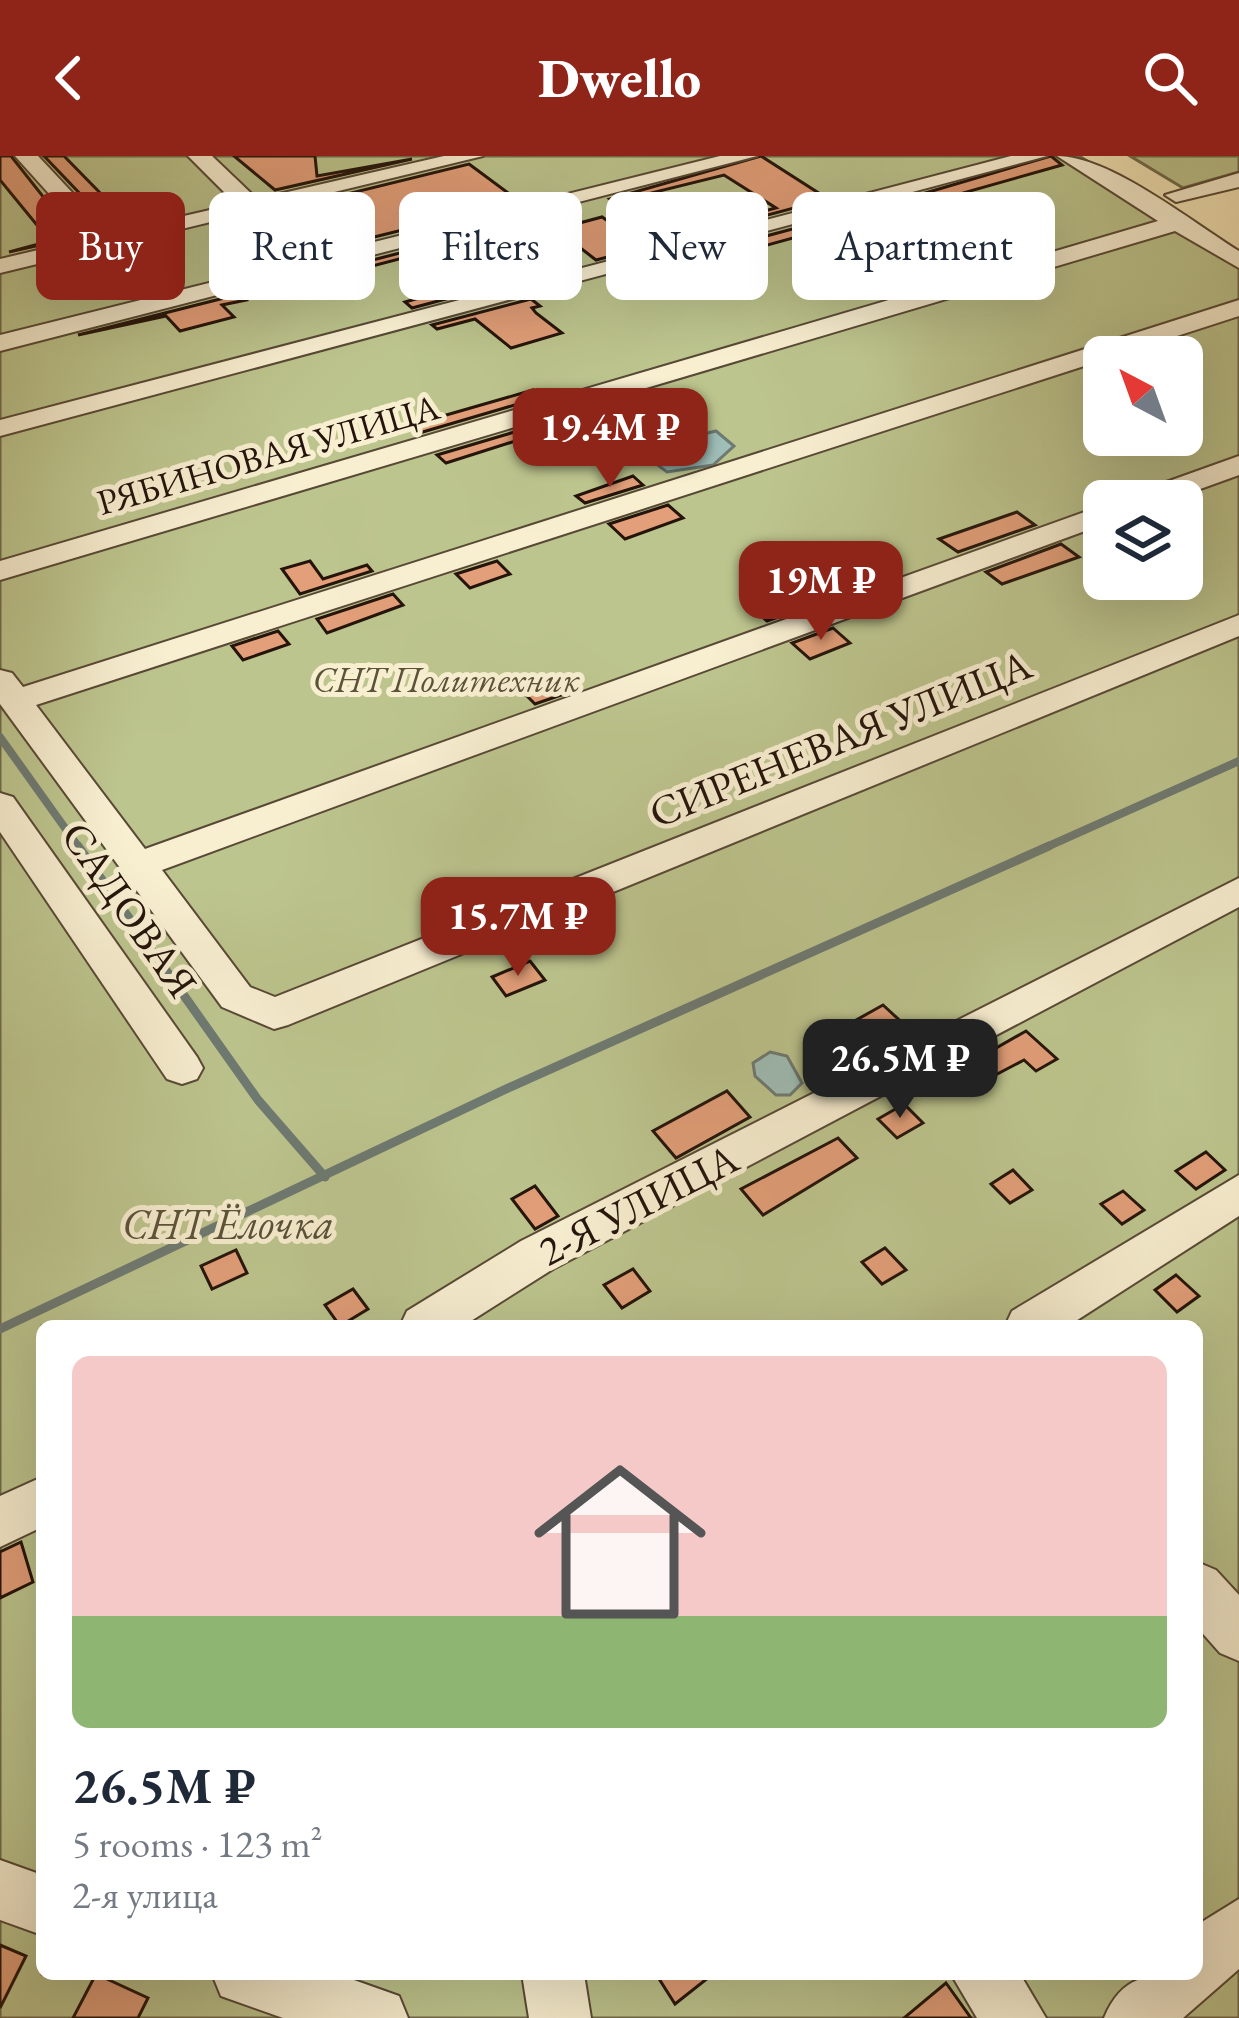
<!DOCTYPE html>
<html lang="en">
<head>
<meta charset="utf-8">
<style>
  body { margin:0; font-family:"EB Garamond",serif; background:#f6f6f7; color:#1f2937; height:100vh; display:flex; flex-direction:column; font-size:45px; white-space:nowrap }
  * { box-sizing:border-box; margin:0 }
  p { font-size:39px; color:#747a83 }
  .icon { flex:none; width:66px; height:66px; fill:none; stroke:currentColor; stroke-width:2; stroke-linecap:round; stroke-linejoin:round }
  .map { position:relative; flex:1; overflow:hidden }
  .side { position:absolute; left:36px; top:1164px; width:1167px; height:660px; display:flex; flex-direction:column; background:#fff; border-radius:18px; box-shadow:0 12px 48px #0002 }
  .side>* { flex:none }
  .hud { position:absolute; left:36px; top:36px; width:1167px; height:108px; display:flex; gap:24px }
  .needle { width:78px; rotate:319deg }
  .buttons { position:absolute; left:1083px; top:180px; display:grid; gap:24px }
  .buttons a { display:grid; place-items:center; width:120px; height:120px; border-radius:18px; background:#fff; box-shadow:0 12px 48px #0002; font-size:60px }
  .price { position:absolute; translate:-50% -102px; padding:0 27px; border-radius:24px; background:#8f2418; color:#fff; font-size:39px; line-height:78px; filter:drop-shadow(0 3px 6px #0008) }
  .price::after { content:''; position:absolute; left:50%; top:72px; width:36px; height:27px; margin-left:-18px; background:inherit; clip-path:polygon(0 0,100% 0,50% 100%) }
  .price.current { background:#222; color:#fff }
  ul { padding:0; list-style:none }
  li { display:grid; align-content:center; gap:24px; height:636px; padding:0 36px }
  li span { display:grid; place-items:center; height:372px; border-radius:18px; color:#555 }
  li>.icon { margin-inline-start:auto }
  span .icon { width:216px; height:216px; fill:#fffc; stroke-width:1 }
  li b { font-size:51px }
  .tag { padding:0 42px; border-radius:18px; background:#fff; box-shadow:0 12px 48px #0002; font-size:42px; line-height:108px }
  .tag.current { background:#8f2418; color:#fff }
  header { display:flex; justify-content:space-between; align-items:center; height:156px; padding:0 36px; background:#8f2418; color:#fff; font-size:54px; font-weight:800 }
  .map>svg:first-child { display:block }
  .green { fill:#bdc58e; stroke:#706c4c; stroke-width:3; fill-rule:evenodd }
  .water { fill:#9fbeb7; stroke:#6e7a72; stroke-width:3 }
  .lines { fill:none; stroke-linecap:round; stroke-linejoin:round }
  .stream-far1 { stroke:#6e7a72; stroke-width:8 }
  .stream { stroke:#6e7a72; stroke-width:9 }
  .building { fill:#e29f79; stroke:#24140b; stroke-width:3 }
  .minor-casing { stroke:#584936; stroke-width:4 }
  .minor { fill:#f8efd1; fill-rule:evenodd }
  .labels { text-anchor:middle; stroke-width:10; stroke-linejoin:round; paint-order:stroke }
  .far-street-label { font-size:36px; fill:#24140b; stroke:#f8efd1 }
  .far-park-label { font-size:36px; font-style:italic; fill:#5a5239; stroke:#f8efd1 }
  .street-label { font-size:42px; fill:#24140b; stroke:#f8efd1 }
  .park-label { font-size:42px; font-style:italic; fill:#5a5239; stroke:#f8efd1 }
</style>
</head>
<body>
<header><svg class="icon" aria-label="back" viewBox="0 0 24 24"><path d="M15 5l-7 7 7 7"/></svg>Dwello<svg class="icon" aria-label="search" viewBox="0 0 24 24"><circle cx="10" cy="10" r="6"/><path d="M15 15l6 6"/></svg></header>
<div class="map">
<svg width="1239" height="1862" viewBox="0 0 1239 1862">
  <rect width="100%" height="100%" fill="#f5e7b8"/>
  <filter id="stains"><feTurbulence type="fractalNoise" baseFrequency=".00167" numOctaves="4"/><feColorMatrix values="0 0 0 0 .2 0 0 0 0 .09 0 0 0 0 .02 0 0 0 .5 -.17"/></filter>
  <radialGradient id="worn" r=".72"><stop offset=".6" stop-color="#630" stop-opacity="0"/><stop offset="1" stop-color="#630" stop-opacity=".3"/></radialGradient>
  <g class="green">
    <path d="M0 0H1079L1239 97V1862H0ZM1104 201H1182V279H1104ZM1104 345H1182V423H1104ZM42 1170H1197V1818H42Z"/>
    <path d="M1130 0H1239V16L1183 32Z"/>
  </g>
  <g class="water">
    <path d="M716 275 734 290 713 309 667 316 643 298 654 290Z"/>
    <path d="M770 896 787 900 802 927 790 939H776L755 920 753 907Z"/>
  </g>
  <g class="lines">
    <g class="stream-far1">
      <path d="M0 581 80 693"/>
      <path d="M1042 693 1239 605"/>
    </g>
    <g class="stream">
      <path d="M78 690 258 944 325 1021"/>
      <path d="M0 1173 506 933 1049 690"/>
    </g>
  </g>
  <g class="building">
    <path d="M0 0H11L75 81 9 96 50 85 0 24Z"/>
    <path d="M44 0H64L104 41 87 45Z"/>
    <path d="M234 0H315L317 20 412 3 275 34Z"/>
    <path d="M761 0 828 43 688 80 683 76 776 52 724 19 615 46 610 43Z"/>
    <path d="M1051 0 1062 9 935 45 922 38Z"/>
    <path d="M469 8 519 45 338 90 294 51Z"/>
    <path d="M852 57 862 63 720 102 710 95Z"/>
    <path d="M540 61 557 73 602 61 646 91 596 104 574 87 465 116 437 93 365 112 357 108Z"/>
    <path d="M501 119 510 126 412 152 405 146Z"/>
    <path d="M240 138 246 144 222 149 234 161 180 175 166 160 78 179Z"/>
    <path d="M531 143 540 150 532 152 536 157 562 177 511 192 475 163 437 173 432 169Z"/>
    <path d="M533 234 542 241 416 278 408 270Z"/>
    <path d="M565 261 572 267 446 307 437 299Z"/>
    <path d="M633 320 643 329 585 347 576 340Z"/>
    <path d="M668 349 683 362 625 383 609 368Z"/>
    <path d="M1017 356 1035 369 958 396 939 383Z"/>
    <path d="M1061 388 1079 401 1002 428 986 416Z"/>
    <path d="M310 405 323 423 367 409 372 415 300 438 282 413Z"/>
    <path d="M497 405 510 418 470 432 456 418Z"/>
    <path d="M788 434 807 451 767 465 749 449Z"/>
    <path d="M393 438 403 449 327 477 317 463Z"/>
    <path d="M833 472 850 487 810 503 792 487Z"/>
    <path d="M278 475 289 488 243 504 232 490Z"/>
    <path d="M551 520 567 537 535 548 518 531Z"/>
    <path d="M530 805 545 824 506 840 492 821Z"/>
    <path d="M883 849 908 872 830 914 808 891Z"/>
    <path d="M1026 875 1057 903 1036 915 1024 904 961 937 939 914 970 898 975 904Z"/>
    <path d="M727 935 750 961 676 1002 653 975Z"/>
    <path d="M904 948 923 967 897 982 878 963Z"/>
    <path d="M838 982 857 1002 763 1059 741 1033Z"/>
    <path d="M1206 996 1225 1014 1196 1033 1176 1015Z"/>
    <path d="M1013 1014 1032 1034 1010 1047 991 1028Z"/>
    <path d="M535 1030 558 1060 535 1073 512 1043Z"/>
    <path d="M1123 1035 1144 1054 1122 1068 1101 1048Z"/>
    <path d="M885 1092 906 1114 882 1128 862 1106Z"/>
    <path d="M236 1094 247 1117 212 1133 201 1110Z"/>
    <path d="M633 1113 650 1135 622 1152 604 1129Z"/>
    <path d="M1176 1119 1199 1140 1177 1156 1155 1134Z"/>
    <path d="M353 1133 368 1153 340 1170 325 1149Z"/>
    <path d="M21 1386 33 1426 0 1442V1396Z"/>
    <path d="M0 1789 26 1800 0 1852Z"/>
    <path d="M96 1818 148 1842 138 1862H73Z"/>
    <path d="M656 1818H713L675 1848Z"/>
    <path d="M946 1827 971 1862H904Z"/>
  </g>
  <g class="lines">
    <defs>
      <g id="minor">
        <path d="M15 0H38L110 77 236 48 188 0H212L257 43 444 0H483L0 117V103L89 82Z"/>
        <path d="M720 0H757L0 195V179Z"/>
        <path d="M1011 0H1047L0 280V264Z"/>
        <path d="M1057 0C1110 0 1192 66 1239 95V112L1175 75 0 424V405L1158 65Z"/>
        <path d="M1239 17V31L1176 46 1165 39Z"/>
        <path d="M1239 144V160L36 549 145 693 1104 349V368L162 714 250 831 275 841 1239 459V480L288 869 274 873 222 851 0 548V514L12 517 23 531Z"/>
        <path d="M1239 300V319L1167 345H1125L1130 339Z"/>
        <path d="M0 637 13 641 197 901 203 912 197 923 182 928 167 923 0 676Z"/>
        <path d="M1239 722V751L553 1113 463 1170H400L407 1155 521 1085Z"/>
        <path d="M1239 1019V1060L1068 1170H1005L1012 1155Z"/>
        <path d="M42 1321V1371L0 1391V1340Z"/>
        <path d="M1197 1406 1216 1414 1239 1439V1505L1220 1497 1197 1471Z"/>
        <path d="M0 1704 42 1719V1779L0 1764Z"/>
        <path d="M1239 1743V1813L1183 1862H1104C1123 1816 1152 1818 1197 1818V1769Z"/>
        <path d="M212 1818H337L399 1840 408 1862H283L221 1840Z"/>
        <path d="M522 1818H584L591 1862H529Z"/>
        <path d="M951 1818H1020L1046 1862H977Z"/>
      </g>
    </defs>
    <use href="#minor" class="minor-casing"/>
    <use href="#minor" class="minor"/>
  </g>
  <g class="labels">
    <g class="far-street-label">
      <text transform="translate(268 298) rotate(-16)" y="13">РЯБИНОВАЯ УЛИЦА</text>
    </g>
    <g class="far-park-label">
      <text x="446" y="536">СНТ Политехник</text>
    </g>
    <g class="street-label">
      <text transform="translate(840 582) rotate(-22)" y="15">СИРЕНЕВАЯ УЛИЦА</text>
      <text transform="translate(130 753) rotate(55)" y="15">САДОВАЯ</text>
      <text transform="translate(638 1048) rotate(-27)" y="15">2-Я УЛИЦА</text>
    </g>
    <g class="park-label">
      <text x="228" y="1082">СНТ Ёлочка</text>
    </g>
  </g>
  <rect width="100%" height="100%" filter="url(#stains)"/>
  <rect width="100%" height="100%" fill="url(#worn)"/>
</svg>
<div class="buttons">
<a><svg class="needle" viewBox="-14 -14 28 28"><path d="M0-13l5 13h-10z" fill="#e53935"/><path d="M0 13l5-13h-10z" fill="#747a83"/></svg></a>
<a><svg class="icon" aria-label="layers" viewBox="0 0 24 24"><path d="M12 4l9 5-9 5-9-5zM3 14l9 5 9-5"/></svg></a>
</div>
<b class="price" style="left:610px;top:334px">19.4M ₽</b>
<b class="price" style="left:821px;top:487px">19M ₽</b>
<b class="price" style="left:518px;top:823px">15.7M ₽</b>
<b class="price current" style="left:900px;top:965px">26.5M ₽</b>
<div class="hud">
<a class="tag current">Buy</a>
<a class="tag">Rent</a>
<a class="tag">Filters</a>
<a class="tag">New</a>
<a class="tag">Apartment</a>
</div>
<section class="side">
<ul>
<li><span style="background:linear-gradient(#f6c9c9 70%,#8fb573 0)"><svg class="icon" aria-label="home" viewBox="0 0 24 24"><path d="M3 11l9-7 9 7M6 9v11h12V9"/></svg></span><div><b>26.5M ₽</b><p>5 rooms · 123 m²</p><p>2-я улица</p></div></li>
</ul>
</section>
</div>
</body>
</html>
